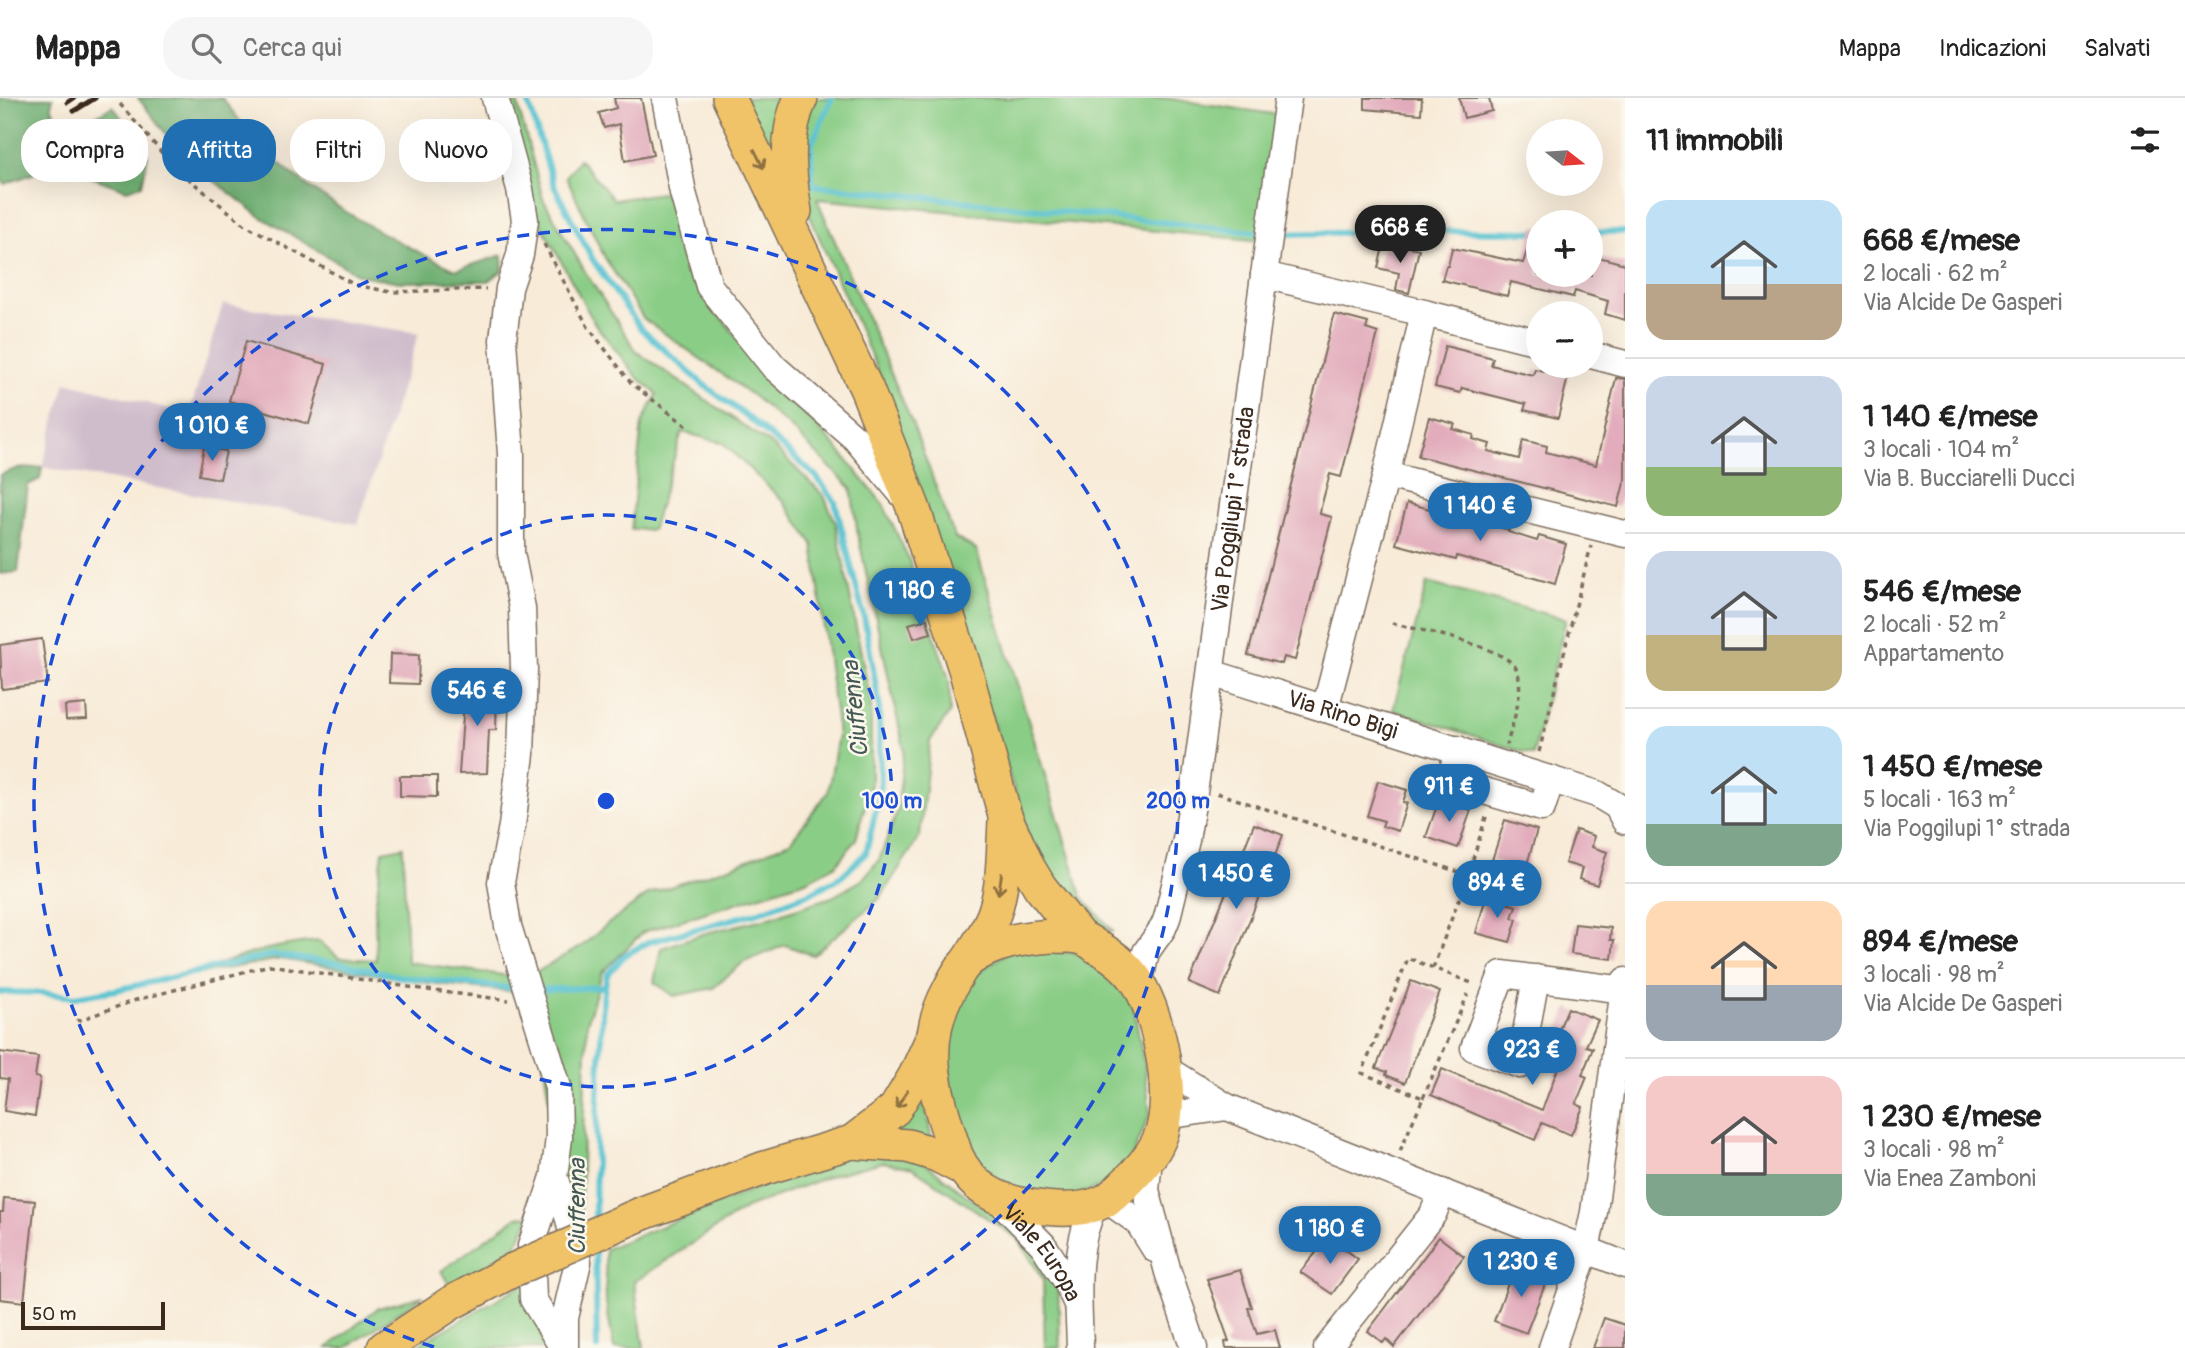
<!DOCTYPE html>
<html lang="it">
<head>
<meta charset="utf-8">
<style>
  body { margin:0; font-family:Pangolin,sans-serif; background:#f6f6f6; color:#222; height:100vh; display:flex; flex-direction:column; font-size:26px; white-space:nowrap }
  * { box-sizing:border-box; margin:0 }
  p { font-size:23px; color:#767676 }
  .icon { flex:none; width:38px; height:38px; fill:none; stroke:currentColor; stroke-width:2; stroke-linecap:round; stroke-linejoin:round }
  .map { position:relative; flex:1; overflow:hidden }
  .drawer { display:flex; flex-direction:column; background:#fff; width:560px }
  .drawer>* { flex:none }
  .banner { position:absolute; left:21px; top:21px; width:665px; height:63px; display:flex; gap:14px }
  .needle { width:46px; rotate:107deg }
  .fabs { position:absolute; left:1526px; top:21px; display:grid; gap:14px }
  .fabs a { display:grid; place-items:center; width:77px; height:77px; border-radius:50%; background:#fff; box-shadow:0 7px 28px #0002; font-size:35px }
  .scale { position:absolute; left:21px; bottom:18px; width:144px; box-sizing:border-box; padding-left:7px; border:4px solid #3b2a1e; border-top:0; font-size:19px; line-height:24px; white-space:nowrap; color:#3b2a1e; -webkit-text-stroke:5px #fbf7ec; paint-order:stroke }
  .price { position:absolute; translate:-50% -60px; padding:0 16px; border-radius:24px; background:#1f6fb2; color:#fff; font-size:23px; line-height:46px; filter:drop-shadow(0 2px 4px #0008) }
  .price::after { content:''; position:absolute; left:50%; top:42px; width:21px; height:16px; margin-left:-10px; background:inherit; clip-path:polygon(0 0,100% 0,50% 100%) }
  .price.active { background:#222; color:#fff }
  ul { padding:0; list-style:none }
  li { display:flex; align-items:center; gap:21px; height:175px; padding:0 21px }
  li+li { border-top:2px solid #e0e0e0 }
  li span { display:grid; place-items:center; flex:none; width:196px; height:140px; border-radius:21px; color:#555 }
  li>.icon { margin-inline-start:auto }
  span .icon { width:84px; height:84px; fill:#fffc; stroke-width:1 }
  li b { font-size:30px }
  h2 { display:flex; justify-content:space-between; align-items:center; height:84px; padding:0 21px; font-size:30px }
  .pill { padding:0 24px; border-radius:28px; background:#fff; box-shadow:0 7px 28px #0002; font-size:24px; line-height:63px }
  .pill.active { background:#1f6fb2; color:#fff }
  header { display:flex; align-items:center; gap:42px; box-sizing:border-box; height:98px; padding:0 35px; background:#fff; border-bottom:2px solid #e0e0e0 }
  header strong { font-size:33px }
  nav { display:flex; gap:38px; margin-inline-start:auto; font-size:24px }
  .search { width:490px; height:63px; background:#f6f6f6; display:flex; align-items:center; gap:18px; box-sizing:border-box; padding:0 24px; border-radius:28px; color:#767676; font-size:26px }
  main { display:flex; flex:1; min-height:0 }
  .map>svg:first-child { display:block }
  .industrial { fill:#d0bdcc }
  .green { fill:#8acd86; stroke:#627c52; stroke-width:2 }
  .forest { fill:#6fb073; stroke:#556d48; stroke-width:2 }
  .lines { fill:none; stroke-linecap:round; stroke-linejoin:round }
  .stream { stroke:#58c3d2; stroke-width:6 }
  .building { fill:#e2acbc }
  .minor-casing { stroke:#7d6e5f; stroke-width:29 }
  .major-casing { stroke:#7d6e5f; stroke-width:36 }
  .path { stroke:#7d6e5f; stroke-width:3.5; stroke-dasharray:5 5; stroke-linecap:butt }
  .minor { stroke:#fff; stroke-width:26 }
  .major { stroke:#f1c369; stroke-width:33 }
  .rail { stroke:#3b2a1e; stroke-width:5 }
  .major-bridge-casing { stroke:#7d6e5f; stroke-width:36; stroke-linecap:butt }
  .major-bridge { stroke:#f1c369; stroke-width:33 }
  .oneway { stroke:#8d6f40 }
  .ring { fill:none; stroke:#1d4ed8; stroke-width:3.5; stroke-dasharray:12 9 }
  .labels { text-anchor:middle; stroke-width:5; stroke-linejoin:round; paint-order:stroke }
  .street-label { font-size:23px; fill:#3b2a1e; stroke:#fbf7ec }
  .water-label { font-size:24px; font-style:italic; fill:#445854; stroke:#fbf7ec }
  .centre { fill:#1d4ed8; stroke:#fbf7ec; stroke-width:3.5 }
  .ring-label { font-size:21px; text-anchor:middle; font-weight:bold; fill:#1d4ed8; stroke:#fbf7ec; stroke-width:5; stroke-linejoin:round; paint-order:stroke }
</style>
</head>
<body>
<header>
<strong>Mappa</strong>
<div class="search"><svg class="icon" aria-label="search" viewBox="0 0 24 24"><circle cx="10" cy="10" r="6"/><path d="M15 15l6 6"/></svg>Cerca qui</div>
<nav><a>Mappa</a><a>Indicazioni</a><a>Salvati</a></nav>
</header>
<main>
<div class="map">
<svg width="1625" height="1250" viewBox="0 0 1625 1250">
  <rect width="100%" height="100%" fill="#fbf7ec"/>
  <filter id="ink" filterUnits="userSpaceOnUse"><feTurbulence type="fractalNoise" baseFrequency=".0143" numOctaves="2"/><feDisplacementMap in="SourceGraphic" scale="14" xChannelSelector="R" yChannelSelector="G"/><feConvolveMatrix kernelMatrix="1 2 1 2 8 2 1 2 1" color-interpolation-filters="sRGB"/></filter>
  <filter id="wash" filterUnits="userSpaceOnUse"><feTurbulence type="fractalNoise" baseFrequency=".00686" numOctaves="4" result="noise"/><feDisplacementMap in="SourceGraphic" scale="28" xChannelSelector="R" yChannelSelector="G"/><feGaussianBlur stdDeviation="1.57" result="paint"/><feColorMatrix in="noise" values="0 0 0 0 0 0 0 0 0 0 0 0 0 0 0 0 0 1.4 0 .05"/><feComposite in="paint" operator="in"/></filter>
  <g filter="url(#wash)">
    <rect width="100%" height="100%" fill="#f8ebd8"/>
    <path class="industrial" d="M223 206 419 235 358 426 42 369 66 284 189 316Z"/>
    <g class="green">
      <path d="M507 0H516L543 101 587 177 637 254 773 348 824 398 836 426 871 606V686L856 741 836 767 806 783 643 834 602 875 587 925 580 1124 561 1080 530 878 583 847 609 825 649 796 738 766 790 744 828 694 838 637 813 446 783 403 723 345 682 334 652 432 631 431 642 325 657 296 637 279 595 226 530 106Z"/>
      <path d="M736 0H789L778 84Z"/>
      <path d="M815 0H1164L1281 17 1262 143 817 101 913 327 955 440 976 451 1082 799 1114 834 1078 821 1044 788 925 406 884 287 804 105 801 32Z"/>
      <path d="M579 61 614 102 668 94 688 177 758 266 838 351 883 406 908 459 949 581 950 614 930 643 920 738 880 800 813 857 785 847 744 864 713 890 674 898 654 884 661 850 706 835 764 821 832 799 862 782 879 762 897 714 904 651 858 437 851 390 790 329 753 298 644 221 605 160 566 79Z"/>
      <path d="M1427 485 1566 521 1533 657 1393 612Z"/>
      <path d="M403 749 407 864 510 878 518 894 429 885 281 861 191 877C237 859 269 847 319 843L339 860 376 862 375 809 383 753Z"/>
      <path d="M1011 852 1084 855 1118 882 1134 911 1144 965 1150 1016 1130 1064 1104 1088 1069 1099 1035 1097 987 1078 964 1046 950 990 947 917 966 883Z"/>
      <path d="M921 987 933 1048 879 1034Z"/>
      <path d="M862 1051 915 1057 976 1105 1011 1124 1058 1181 1060 1250H1045L1043 1181 1018 1141 913 1070 883 1064 832 1077 746 1110 634 1184 644 1250H614L606 1205 605 1151 791 1076Z"/>
      <path d="M531 1117 515 1150 450 1188 441 1173 517 1119Z"/>
      <path d="M525 1185 558 1250H415L420 1246Z"/>
      <path d="M423 1198 346 1250H327L378 1210Z"/>
    </g>
    <g class="forest">
      <path d="M0 0H53L51 8 57 22C82 30 92 20 113 8L148 58 142 87 127 92 91 79 70 62 5 86 0 80Z"/>
      <path d="M138 0H222C234 15 246 32 259 46 312 100 389 141 456 172L502 157 503 172 489 183 400 184 359 177 261 119 186 61Z"/>
      <path d="M42 369 40 381 28 387 18 474 0 476V377L15 371Z"/>
    </g>
    <g class="lines">
      <g class="stream">
        <path d="M527 0 554 88 593 162 641 231 704 287 750 321 816 378 835 404 864 519 879 605 880 694 866 755 842 778 813 794 759 814 649 844 625 857 607 877 603 900 596 1043 595 1125"/>
        <path d="M832 0 811 47 812 87 1263 135"/>
        <path d="M1591 134H1625"/>
        <path d="M1278 136 1432 133 1538 134"/>
        <path d="M534 892 605 889"/>
        <path d="M0 894 43 895 75 899 116 892 272 857 342 866 402 879 519 891"/>
        <path d="M595 1146 597 1250"/>
      </g>
    </g>
    <g id="blocks">
      <g class="building">
        <path d="M614 0H641L653 57 625 63 619 26 604 30 599 15 616 10Z"/>
        <path d="M1365 0H1422L1421 16 1365 11Z"/>
        <path d="M1459 0H1489L1492 13 1464 20Z"/>
        <path d="M1535 128 1538 129V177H1591V157L1625 166V222L1605 216 1608 203 1575 193 1573 199 1511 184 1507 198 1442 182 1446 168H1448L1452 150 1523 165Z"/>
        <path d="M1405 148 1419 151 1409 195 1396 192 1399 175 1378 170 1383 149 1403 154Z"/>
        <path d="M1334 216 1368 225 1366 231 1378 235 1341 379 1330 376 1321 409 1320 416 1332 419 1295 562 1284 559 1282 566 1248 557Z"/>
        <path d="M246 243 326 266 309 326 229 303Z"/>
        <path d="M1445 248 1493 260 1491 267 1533 277 1535 271 1568 279 1558 320 1524 312 1526 306 1462 290 1460 295 1435 289Z"/>
        <path d="M1616 280 1625 281V381L1618 409 1418 358 1429 319 1455 326 1453 331 1474 337 1473 341 1490 346 1488 353 1519 361 1523 342 1547 348 1546 354 1596 367Z"/>
        <path d="M204 349 226 353 220 381 199 377Z"/>
        <path d="M1407 405 1509 432 1508 434 1537 443 1539 438 1566 446 1555 486 1457 458 1456 462 1396 446Z"/>
        <path d="M927 521 931 535 914 540 909 526Z"/>
        <path d="M42 541 48 585 2 591 0 547Z"/>
        <path d="M390 556 419 557 418 586 389 585Z"/>
        <path d="M465 588 497 590 496 632H489L487 675 459 676Z"/>
        <path d="M86 606 87 621 66 622 65 608Z"/>
        <path d="M400 678H437V699L400 698Z"/>
        <path d="M1378 683 1407 692 1403 704 1407 705 1398 733 1382 728 1384 723 1367 718Z"/>
        <path d="M1439 702 1471 712 1458 750 1426 739Z"/>
        <path d="M1505 722 1537 732 1525 773 1492 762Z"/>
        <path d="M1254 726 1283 737 1220 898 1189 885Z"/>
        <path d="M1576 732 1594 738 1592 749 1607 754 1597 787 1579 781 1582 770 1565 765Z"/>
        <path d="M1486 799 1516 808 1512 820 1517 821 1510 844 1476 835Z"/>
        <path d="M1575 826 1611 830 1610 842H1614L1612 861 1571 856Z"/>
        <path d="M1411 883 1440 894 1405 985 1386 977 1387 974 1376 970Z"/>
        <path d="M1568 910 1598 922 1586 948 1593 950 1582 977 1587 979 1576 1006 1583 1009 1571 1037 1542 1025 1535 1042 1431 997 1442 971 1542 1012 1558 970 1550 967 1561 940 1556 938Z"/>
        <path d="M0 954 38 959 35 979 40 980 35 1018 4 1013 8 981 0 980Z"/>
        <path d="M4 1100 35 1103 24 1204 0 1201V1114H3Z"/>
        <path d="M1329 1139 1358 1161 1332 1196 1300 1174Z"/>
        <path d="M1439 1139 1464 1158 1394 1249 1386 1241 1383 1245 1368 1233Z"/>
        <path d="M1515 1167 1548 1179 1526 1235 1494 1223Z"/>
        <path d="M1240 1172 1252 1209 1248 1210 1257 1236 1275 1232 1280 1250H1226L1225 1244 1229 1243 1207 1181Z"/>
        <path d="M1604 1220 1625 1227V1250H1593Z"/>
      </g>
    </g>
  </g>
  <g filter="url(#ink)">
    <use href="#blocks" fill-opacity="0" stroke="#7d6e5f" stroke-width="2"/>
    <g class="lines">
      <defs>
        <g id="minor">
          <path d="M495 0 520 91 525 122 520 157 509 190 503 242 511 356V455L522 510 524 571 521 656 512 728 501 784 508 828 558 989 559 1040 554 1079 531 1148 533 1201 563 1250"/>
          <path d="M665 0 683 95 709 188 774 269 855 340 902 396"/>
          <path d="M1264 177 1424 215"/>
          <path d="M1591 257 1625 266"/>
          <path d="M1386 377 1625 436"/>
          <path id="s1" d="M1211 575 1597 696 1617 708 1625 723"/>
          <path d="M1325 611 1386 377 1424 215 1538 244"/>
          <path d="M1458 651 1450 683 1542 710 1551 681"/>
          <path d="M1536 880 1520 967 1474 950 1502 876 1625 892"/>
          <path id="s2" d="M1139 887 1146 854 1163 830 1167 820 1186 742 1195 688 1288 0"/>
          <path d="M1164 970 1227 1009 1625 1167"/>
          <path d="M1165 1018 1227 1009"/>
          <path d="M1149 1060 1146 1092 1168 1174 1194 1250"/>
          <path d="M554 1079 569 1121 578 1164 565 1220V1250"/>
          <path id="s3" d="M998 1101 1043 1147 1066 1182 1076 1204"/>
          <path d="M1107 1102 1138 1124 1155 1151"/>
          <path d="M1080 1250C1079 1203 1072 1150 1095 1107"/>
          <path d="M1327 1250 1433 1116 1442 1094"/>
          <path d="M1552 1250 1586 1151 1594 1114 1625 883"/>
        </g>
        <g id="major">
          <path d="M729 0 867 292 913 409 966 574 1005 718 1028 769 1040 789 1080 839"/>
          <path d="M795 113C789 76 784 35 801 0"/>
          <path d="M1052 838C1060 839 1070 837 1078 839 1085 840 1092 845 1097 849 1114 858 1130 871 1140 888 1160 925 1174 993 1162 1034 1156 1053 1143 1068 1129 1082 1121 1089 1114 1098 1105 1103 1083 1114 1054 1112 1031 1108 997 1103 971 1090 956 1057 937 999 918 949 949 892 954 882 961 868 970 861 993 844 1024 840 1052 838Z"/>
          <path d="M968 862C978 847 989 831 995 813 1004 785 1003 753 1005 724"/>
          <path d="M852 1044 895 1011 915 978 931 943"/>
          <path d="M643 1115 765 1070 852 1044 908 1048 937 1057 962 1070"/>
          <path d="M384 1250 451 1205 513 1172"/>
        </g>
      </defs>
      <use href="#minor" class="minor-casing"/>
      <use href="#major" class="major-casing"/>
      <g class="path">
        <path d="M120 6 174 69 244 126 355 187 391 194 486 191"/>
        <path d="M544 146 588 229 632 286 687 328"/>
        <path d="M1392 525C1417 532 1507 548 1517 572 1525 594 1512 625 1507 647"/>
        <path d="M1539 654 1591 448"/>
        <path d="M1217 695 1468 777 1487 716"/>
        <path d="M1433 870 1468 777"/>
        <path d="M77 923 136 902 270 867 434 893 509 902"/>
        <path d="M1423 1000 1468 896"/>
        <path d="M1400 1053 1423 1000 1362 975 1408 860 1474 886"/>
      </g>
      <use href="#minor" class="minor"/>
      <use href="#major" class="major"/>
      <g class="rail">
        <path d="M68 4 74 0"/>
        <path d="M74 13 95 0"/>
      </g>
      <defs>
        <path id="major-bridge" d="M513 1172 643 1115"/>
      </defs>
      <use href="#major-bridge" class="major-bridge-casing"/>
      <use href="#major-bridge" class="major-bridge"/>
    </g>
    <defs><path id="oneway-shaft" d="M-6 0H5M1.5-3L5.5 0L1.5 3" fill="none" stroke-width="1.6" stroke-linecap="round" stroke-linejoin="round" transform="scale(1.75)"/></defs>
    <g class="oneway">
      <use href="#oneway-shaft" transform="translate(759 61) rotate(64)"/>
      <use href="#oneway-shaft" transform="translate(1000 786) rotate(99)"/>
      <use href="#oneway-shaft" transform="translate(902 1001) rotate(123)"/>
    </g>
  </g>
  <g class="ring">
    <circle cx="606" cy="703" r="286"/>
    <path d="M434 1249A572 572 0 1 1 778 1249"/>
  </g>
  <g class="labels">
    <g class="street-label">
      <text dy="8" stroke="none"><textPath href="#s2" startOffset="488">Via Poggilupi 1° strada</textPath></text>
      <text dy="8" stroke="none"><textPath href="#s1" startOffset="138">Via Rino Bigi</textPath></text>
      <text dy="8" stroke="none"><textPath href="#s3" startOffset="70">Viale Europa</textPath></text>
    </g>
    <g class="water-label">
      <text transform="translate(855 611) rotate(-96)" y="8">Ciuffenna</text>
      <text transform="translate(577 1109) rotate(-90)" y="8">Ciuffenna</text>
    </g>
  </g>
  <circle cx="606" cy="703" r="10" class="centre"/>
  <g class="ring-label">
    <text x="892" y="710">100 m</text>
    <text x="1178" y="710">200 m</text>
  </g>
</svg>
<div class="fabs">
<a><svg class="needle" viewBox="-14 -14 28 28"><path d="M0-13l5 13h-10z" fill="#e53935"/><path d="M0 13l5-13h-10z" fill="#767676"/></svg></a>
<a>+</a>
<a>−</a>
</div>
<div class="scale">50 m</div>
<b class="price active" style="left:1400px;top:167px">668 €</b>
<b class="price" style="left:212px;top:365px">1 010 €</b>
<b class="price" style="left:1480px;top:445px">1 140 €</b>
<b class="price" style="left:920px;top:530px">1 180 €</b>
<b class="price" style="left:477px;top:630px">546 €</b>
<b class="price" style="left:1449px;top:726px">911 €</b>
<b class="price" style="left:1236px;top:813px">1 450 €</b>
<b class="price" style="left:1497px;top:822px">894 €</b>
<b class="price" style="left:1532px;top:989px">923 €</b>
<b class="price" style="left:1330px;top:1168px">1 180 €</b>
<b class="price" style="left:1521px;top:1201px">1 230 €</b>
<div class="banner">
<a class="pill">Compra</a>
<a class="pill active">Affitta</a>
<a class="pill">Filtri</a>
<a class="pill">Nuovo</a>
</div>
</div>
<section class="drawer">
<h2>11 immobili<svg class="icon" aria-label="filters" viewBox="0 0 24 24"><path d="M4 7h16M4 17h16"/><circle cx="9" cy="7" r="2"/><circle cx="15" cy="17" r="2"/></svg></h2>
<ul>
<li><span style="background:linear-gradient(#bfe0f5 60%,#b9a48a 0)"><svg class="icon" aria-label="home" viewBox="0 0 24 24"><path d="M3 11l9-7 9 7M6 9v11h12V9"/></svg></span><div><b>668 €/mese</b><p>2 locali · 62 m²</p><p>Via Alcide De Gasperi</p></div></li>
<li><span style="background:linear-gradient(#c9d6e8 65%,#8fb573 0)"><svg class="icon" aria-label="home" viewBox="0 0 24 24"><path d="M3 11l9-7 9 7M6 9v11h12V9"/></svg></span><div><b>1 140 €/mese</b><p>3 locali · 104 m²</p><p>Via B. Bucciarelli Ducci</p></div></li>
<li><span style="background:linear-gradient(#c9d6e8 60%,#c2b280 0)"><svg class="icon" aria-label="home" viewBox="0 0 24 24"><path d="M3 11l9-7 9 7M6 9v11h12V9"/></svg></span><div><b>546 €/mese</b><p>2 locali · 52 m²</p><p>Appartamento</p></div></li>
<li><span style="background:linear-gradient(#bfe0f5 70%,#7fa58c 0)"><svg class="icon" aria-label="home" viewBox="0 0 24 24"><path d="M3 11l9-7 9 7M6 9v11h12V9"/></svg></span><div><b>1 450 €/mese</b><p>5 locali · 163 m²</p><p>Via Poggilupi 1° strada</p></div></li>
<li><span style="background:linear-gradient(#ffd9b3 60%,#9aa5b1 0)"><svg class="icon" aria-label="home" viewBox="0 0 24 24"><path d="M3 11l9-7 9 7M6 9v11h12V9"/></svg></span><div><b>894 €/mese</b><p>3 locali · 98 m²</p><p>Via Alcide De Gasperi</p></div></li>
<li><span style="background:linear-gradient(#f6c9c9 70%,#7fa58c 0)"><svg class="icon" aria-label="home" viewBox="0 0 24 24"><path d="M3 11l9-7 9 7M6 9v11h12V9"/></svg></span><div><b>1 230 €/mese</b><p>3 locali · 98 m²</p><p>Via Enea Zamboni</p></div></li>
</ul>
</section>
</main>
</body>
</html>
